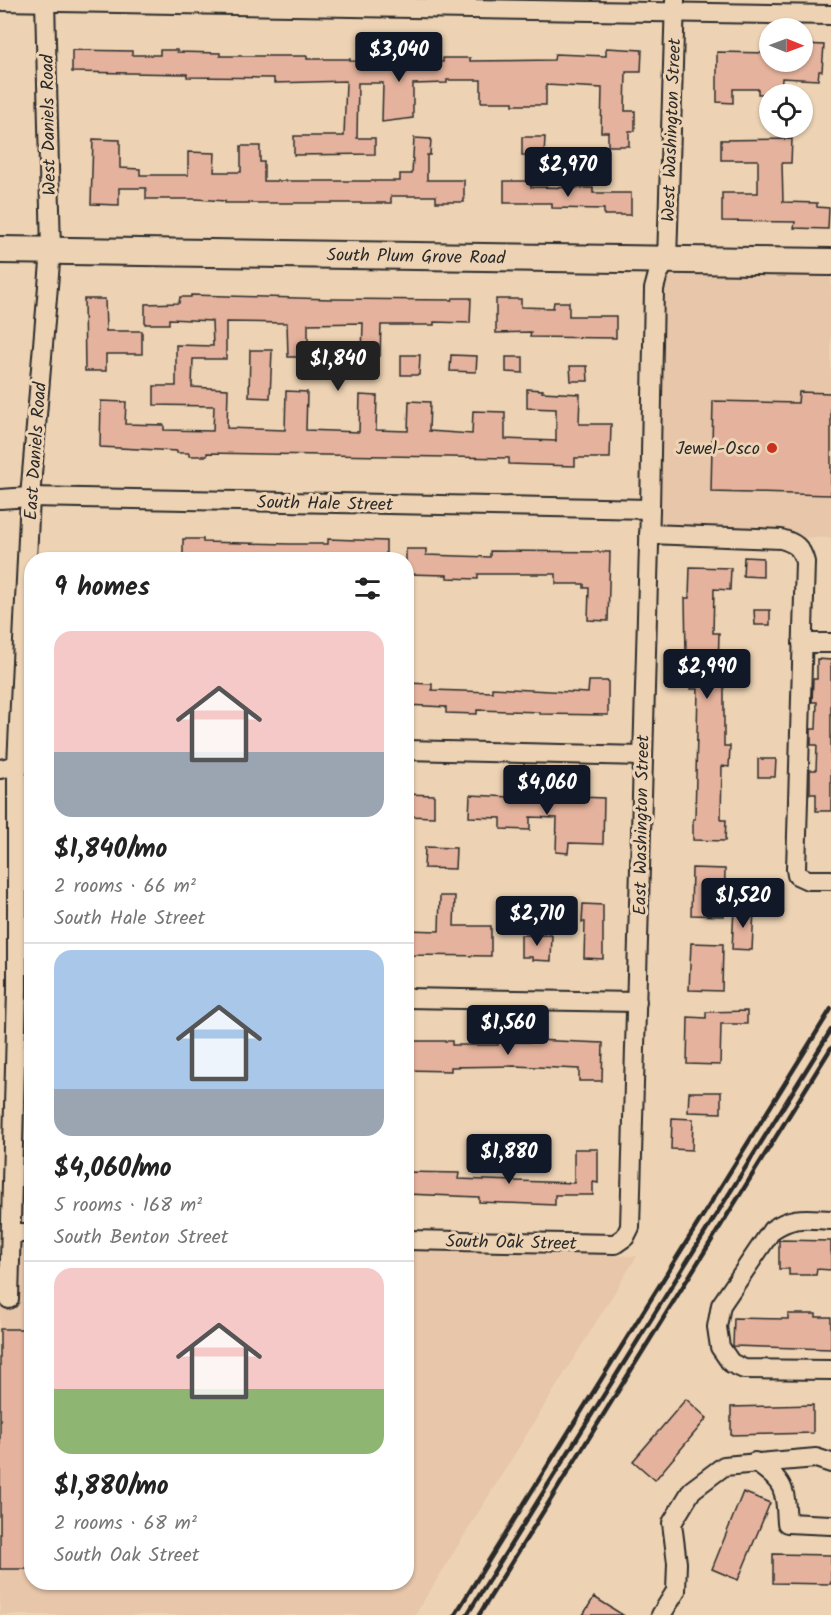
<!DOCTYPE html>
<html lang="en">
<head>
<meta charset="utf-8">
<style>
  body { margin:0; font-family:Kalam,sans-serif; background:#f6f6f6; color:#222; height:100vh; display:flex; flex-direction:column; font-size:22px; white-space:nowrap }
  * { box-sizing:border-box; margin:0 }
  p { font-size:20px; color:#767676 }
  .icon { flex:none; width:33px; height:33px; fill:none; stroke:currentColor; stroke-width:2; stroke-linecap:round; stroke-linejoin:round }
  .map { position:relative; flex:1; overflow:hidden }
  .drawer { position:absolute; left:24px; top:552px; width:390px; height:1038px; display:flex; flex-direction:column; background:#fff; border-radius:24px; box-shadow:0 2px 4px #0004 }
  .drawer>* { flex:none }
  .needle { width:39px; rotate:91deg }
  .tools { position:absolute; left:759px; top:18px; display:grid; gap:12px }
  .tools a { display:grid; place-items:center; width:54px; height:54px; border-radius:50%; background:#fff; box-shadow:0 2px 4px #0004; font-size:30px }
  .price { position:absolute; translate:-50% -51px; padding:0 14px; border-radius:6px; background:#111827; color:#fff; font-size:20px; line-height:39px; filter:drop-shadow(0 2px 3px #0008) }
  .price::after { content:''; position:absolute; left:50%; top:36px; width:18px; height:14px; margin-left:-9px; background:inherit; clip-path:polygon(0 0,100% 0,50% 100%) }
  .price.on { background:#222; color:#fff }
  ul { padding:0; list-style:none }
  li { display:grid; align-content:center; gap:12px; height:318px; padding:0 30px }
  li+li { border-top:2px solid #e0e0e0 }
  li span { display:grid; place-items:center; height:186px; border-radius:18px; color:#555 }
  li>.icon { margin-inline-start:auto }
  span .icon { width:108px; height:108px; fill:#fffc; stroke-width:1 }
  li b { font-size:26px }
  h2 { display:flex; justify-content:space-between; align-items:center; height:72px; padding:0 30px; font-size:26px }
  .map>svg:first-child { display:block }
  .built { fill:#e7c6aa }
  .building { fill:#e5b39d; stroke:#2b2b2b; stroke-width:1.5 }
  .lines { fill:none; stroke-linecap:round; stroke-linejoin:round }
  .street-casing { stroke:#2b2b2b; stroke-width:22 }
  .secondary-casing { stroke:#2b2b2b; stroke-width:30 }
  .street { stroke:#edd3b4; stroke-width:18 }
  .secondary { stroke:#edd3b4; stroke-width:26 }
  .rail { stroke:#2b2b2b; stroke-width:4.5 }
  .poi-dot { fill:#c8321e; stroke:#edd3b4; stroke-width:2 }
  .labels { text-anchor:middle; stroke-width:6; stroke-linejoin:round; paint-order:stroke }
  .street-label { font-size:18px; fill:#2b2b2b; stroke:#edd3b4 }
  .poi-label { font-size:18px; fill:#2b2b2b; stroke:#edd3b4; text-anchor:end }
</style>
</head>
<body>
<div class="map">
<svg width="831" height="1615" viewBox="0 0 831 1615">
  <rect width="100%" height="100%" fill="#edd3b4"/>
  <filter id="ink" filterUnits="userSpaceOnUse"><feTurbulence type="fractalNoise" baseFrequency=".0167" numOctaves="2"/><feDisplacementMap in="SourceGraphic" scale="12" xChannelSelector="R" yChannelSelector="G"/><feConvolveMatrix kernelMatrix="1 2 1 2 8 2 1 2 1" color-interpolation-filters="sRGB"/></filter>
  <g filter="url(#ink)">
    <g class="built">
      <path d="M667 260 831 262V538L649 534 654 289Z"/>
      <path d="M0 1242 31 1243 32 1582H406L407 1251 637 1256 415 1615H0Z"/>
    </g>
    <g class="building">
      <path d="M804 44 824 45 822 71H819L818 80 782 78 781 94H758V89H733V103L717 102V52L770 53V62H803Z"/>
      <path d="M606 48 642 50 641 72H626L625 111H635V131H629V146H608V132H601L602 88 546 85V105H513V102H481V80H447V83L413 84V118L382 122 383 83H358L357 138H375V154L294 155V136H344L346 81 274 83V78L187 77V74L72 72V50L132 51V55H160V50H177V52L220 53V56H307V59H350V61L443 62V58H470V61L554 60 555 54 606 56Z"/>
      <path d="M522 137H545L544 156 522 155Z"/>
      <path d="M414 138 431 139 430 155H427V180H464V202H436V196H391V203H225V201L196 199H146V188H119V205L91 204 93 139 120 140V168L140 169V175H188V152L215 153 214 172H241V146H260V162H264V181H400V174H412Z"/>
      <path d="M792 139 791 163H782L783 202 817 203V207L829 208 828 229 794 228 795 222 722 221V193H758V160H721V140Z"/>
      <path d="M504 181H531V187L593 188V193H631V215H604V209L552 208V203H504Z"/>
      <path d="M191 295 331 299 452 300 453 298H471L470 323 434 322V325H381L380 356H362L363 323 308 324V357H288L287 323 226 322V359H193L192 387 228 389 227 428 285 430 286 391 307 392 306 430 359 432 360 395 377 396 376 430 408 431 409 401 430 402 429 431 472 434 473 411 505 412V439L556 441V409L527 408V389L543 390 542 392 580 394 579 424H611L610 458H575V466L540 465 509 464V458L207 453V456H189V453H177V451L100 447 101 401 126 402 125 424 164 425V430L213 431 214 406 154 405V386H176V345L213 346 212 321 169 319V324H145V304L179 303 180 297H191Z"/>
      <path d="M84 299H105L106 331H142V354H106V371H85Z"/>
      <path d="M496 299H521V307L553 308 554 302H569V316H616V338L530 337 531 332 496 333Z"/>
      <path d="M250 350H272L270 398 249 397Z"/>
      <path d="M325 350H338L337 372 324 371Z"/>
      <path d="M401 355H420L419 375H401Z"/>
      <path d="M451 355 477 356 476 372 450 371Z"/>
      <path d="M506 357H523V373L506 372Z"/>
      <path d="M570 366H587L588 381H571Z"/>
      <path d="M799 392 831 393V495L711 492 713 401 798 403Z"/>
      <path d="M183 539H203V542L289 544H328V539L386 541V560H183Z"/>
      <path d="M406 549H426V555L490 557V551L610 552 608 621 588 620 589 588H584V584H556V574H478V579L447 578V575L406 574Z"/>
      <path d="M744 557 763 558V577L743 576Z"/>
      <path d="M690 567 731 568 730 590 714 589 713 633H719L718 670H724V746H730L729 767 722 766 721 820H726L725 841 693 840V819H695L698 689H691L692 653H686L685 598H689Z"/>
      <path d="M754 610H770V625H755Z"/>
      <path d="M817 659 831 660V811H816V794H810V770H816L817 745H811V729H816L817 702H812L813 679H817Z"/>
      <path d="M589 681H608V715L540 714V712L477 710V714L446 713V707L406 705V683L432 684V690L492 692V688L588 693Z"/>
      <path d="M758 759H776L775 777H758Z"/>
      <path d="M406 794 434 795V817L406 816Z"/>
      <path d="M470 795 536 798V795L604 798 603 844 569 843 568 853 556 852 557 818 530 817V830L501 829V818L469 817Z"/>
      <path d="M425 847 456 848 455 869 424 868Z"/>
      <path d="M692 868 725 869 724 916 691 915Z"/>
      <path d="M440 896H455L454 926H491V956L406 955V930L439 931Z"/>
      <path d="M583 904 603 905V959L584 958 585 922H582Z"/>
      <rect x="499" y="906" width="20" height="18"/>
      <path d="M734 908 754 909 752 950 732 949Z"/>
      <path d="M521 935H552L551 961 532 960V957H521Z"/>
      <path d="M691 943 723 944 722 991 689 990Z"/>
      <path d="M747 1011V1024H721L720 1065 687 1064 688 1017 706 1018V1012Z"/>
      <path d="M534 1040 603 1043 602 1081H579V1069L515 1066 451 1067V1071L406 1070V1041H452V1045H498V1042H534Z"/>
      <path d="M689 1092H721V1113L688 1112Z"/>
      <path d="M672 1118 693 1119 692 1150 671 1149Z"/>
      <path d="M574 1149H598V1183L593 1182V1195H555V1205L479 1202V1197L406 1194V1172L459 1173 458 1179 574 1183Z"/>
      <path d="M779 1240 831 1241V1270L817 1269 816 1275H789V1269H779Z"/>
      <path d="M788 1314H816V1317H831V1349L733 1346 734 1318 788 1319Z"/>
      <rect x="0" y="1329" width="32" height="240"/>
      <path d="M686 1399 707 1418 655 1480 633 1461Z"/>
      <path d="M813 1405V1433L731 1435V1407Z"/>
      <path d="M743 1492 770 1503 738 1580 712 1569Z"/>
      <path d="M773 1554 831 1555V1584L773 1583Z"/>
      <path d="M594 1597 623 1615H583Z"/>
    </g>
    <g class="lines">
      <defs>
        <g id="street">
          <path d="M0 1 831 15"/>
          <path d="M0 499 30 497 650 509"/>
          <path d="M649 534 781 539C795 543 801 547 805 562L796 869 797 875 808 880H831"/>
          <path d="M802 643H831"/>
          <path d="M406 750 642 756"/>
          <path d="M0 769 32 762"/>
          <path d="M406 998 637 1002"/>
          <path d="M831 1220C807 1219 793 1215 772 1230L721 1305 717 1327 720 1347 731 1363 744 1369 831 1370"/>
          <path d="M11 1233H32"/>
          <path d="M406 1240 615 1244 625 1237 630 1227 650 509 654 289 658 274 667 260 675 0"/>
          <path d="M9 1299 17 990V765L30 497 51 251 45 0"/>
          <path d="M755 1462C785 1482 785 1488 787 1523L831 1525"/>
          <path d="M661 1615 676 1591 677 1563 672 1523 692 1490 724 1466 816 1458 831 1463"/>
        </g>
        <path id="secondary" d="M0 250 831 262"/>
      </defs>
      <use href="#street" class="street-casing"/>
      <use href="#secondary" class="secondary-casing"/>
      <use href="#street" class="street"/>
      <use href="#secondary" class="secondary"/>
      <g class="rail">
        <path d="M455 1615 831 1009"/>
        <path d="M467 1615 831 1030"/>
        <path d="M479 1615 831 1048"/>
      </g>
    </g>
  </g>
  <circle class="poi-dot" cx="772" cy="448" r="6"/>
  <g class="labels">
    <g class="street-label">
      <text transform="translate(48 125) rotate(-91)" y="6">West Daniels Road</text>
      <text transform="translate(671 130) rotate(-88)" y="6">West Washington Street</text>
      <text transform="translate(416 256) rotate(1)" y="6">South Plum Grove Road</text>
      <text transform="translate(35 451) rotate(-86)" y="6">East Daniels Road</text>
      <text transform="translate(325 503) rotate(1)" y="6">South Hale Street</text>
      <text transform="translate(641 825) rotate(-89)" y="6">East Washington Street</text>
      <text transform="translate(511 1242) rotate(1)" y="6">South Oak Street</text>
    </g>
    <g class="poi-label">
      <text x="760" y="454">Jewel-Osco</text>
    </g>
  </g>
</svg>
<div class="tools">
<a><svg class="needle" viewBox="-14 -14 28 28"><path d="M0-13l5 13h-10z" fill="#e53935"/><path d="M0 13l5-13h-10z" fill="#767676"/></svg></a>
<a><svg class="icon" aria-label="locate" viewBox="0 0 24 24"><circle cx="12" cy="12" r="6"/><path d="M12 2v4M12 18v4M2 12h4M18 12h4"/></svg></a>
</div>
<b class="price" style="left:399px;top:83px">$3,040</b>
<b class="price" style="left:568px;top:198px">$2,970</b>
<b class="price on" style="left:338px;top:392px">$1,840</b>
<b class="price" style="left:707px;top:700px">$2,990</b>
<b class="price" style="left:547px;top:816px">$4,060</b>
<b class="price" style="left:743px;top:929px">$1,520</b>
<b class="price" style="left:537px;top:947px">$2,710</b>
<b class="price" style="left:508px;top:1056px">$1,560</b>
<b class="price" style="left:509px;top:1185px">$1,880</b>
<section class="drawer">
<h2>9 homes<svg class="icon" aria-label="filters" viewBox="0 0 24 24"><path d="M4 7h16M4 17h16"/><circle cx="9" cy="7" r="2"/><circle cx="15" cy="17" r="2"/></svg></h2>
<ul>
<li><span style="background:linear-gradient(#f6c9c9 65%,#9aa5b1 0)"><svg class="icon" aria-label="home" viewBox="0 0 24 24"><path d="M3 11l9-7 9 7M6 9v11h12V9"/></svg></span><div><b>$1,840/mo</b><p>2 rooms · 66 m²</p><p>South Hale Street</p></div></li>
<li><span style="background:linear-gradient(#a9c7e8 75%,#9aa5b1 0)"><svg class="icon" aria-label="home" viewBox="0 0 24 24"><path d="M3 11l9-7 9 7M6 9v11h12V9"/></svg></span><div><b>$4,060/mo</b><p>5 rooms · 168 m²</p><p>South Benton Street</p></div></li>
<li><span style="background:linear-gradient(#f6c9c9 65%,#8fb573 0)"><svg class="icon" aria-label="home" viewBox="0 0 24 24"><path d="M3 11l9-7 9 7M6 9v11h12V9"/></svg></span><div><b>$1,880/mo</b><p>2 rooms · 68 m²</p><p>South Oak Street</p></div></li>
</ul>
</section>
</div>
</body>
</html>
